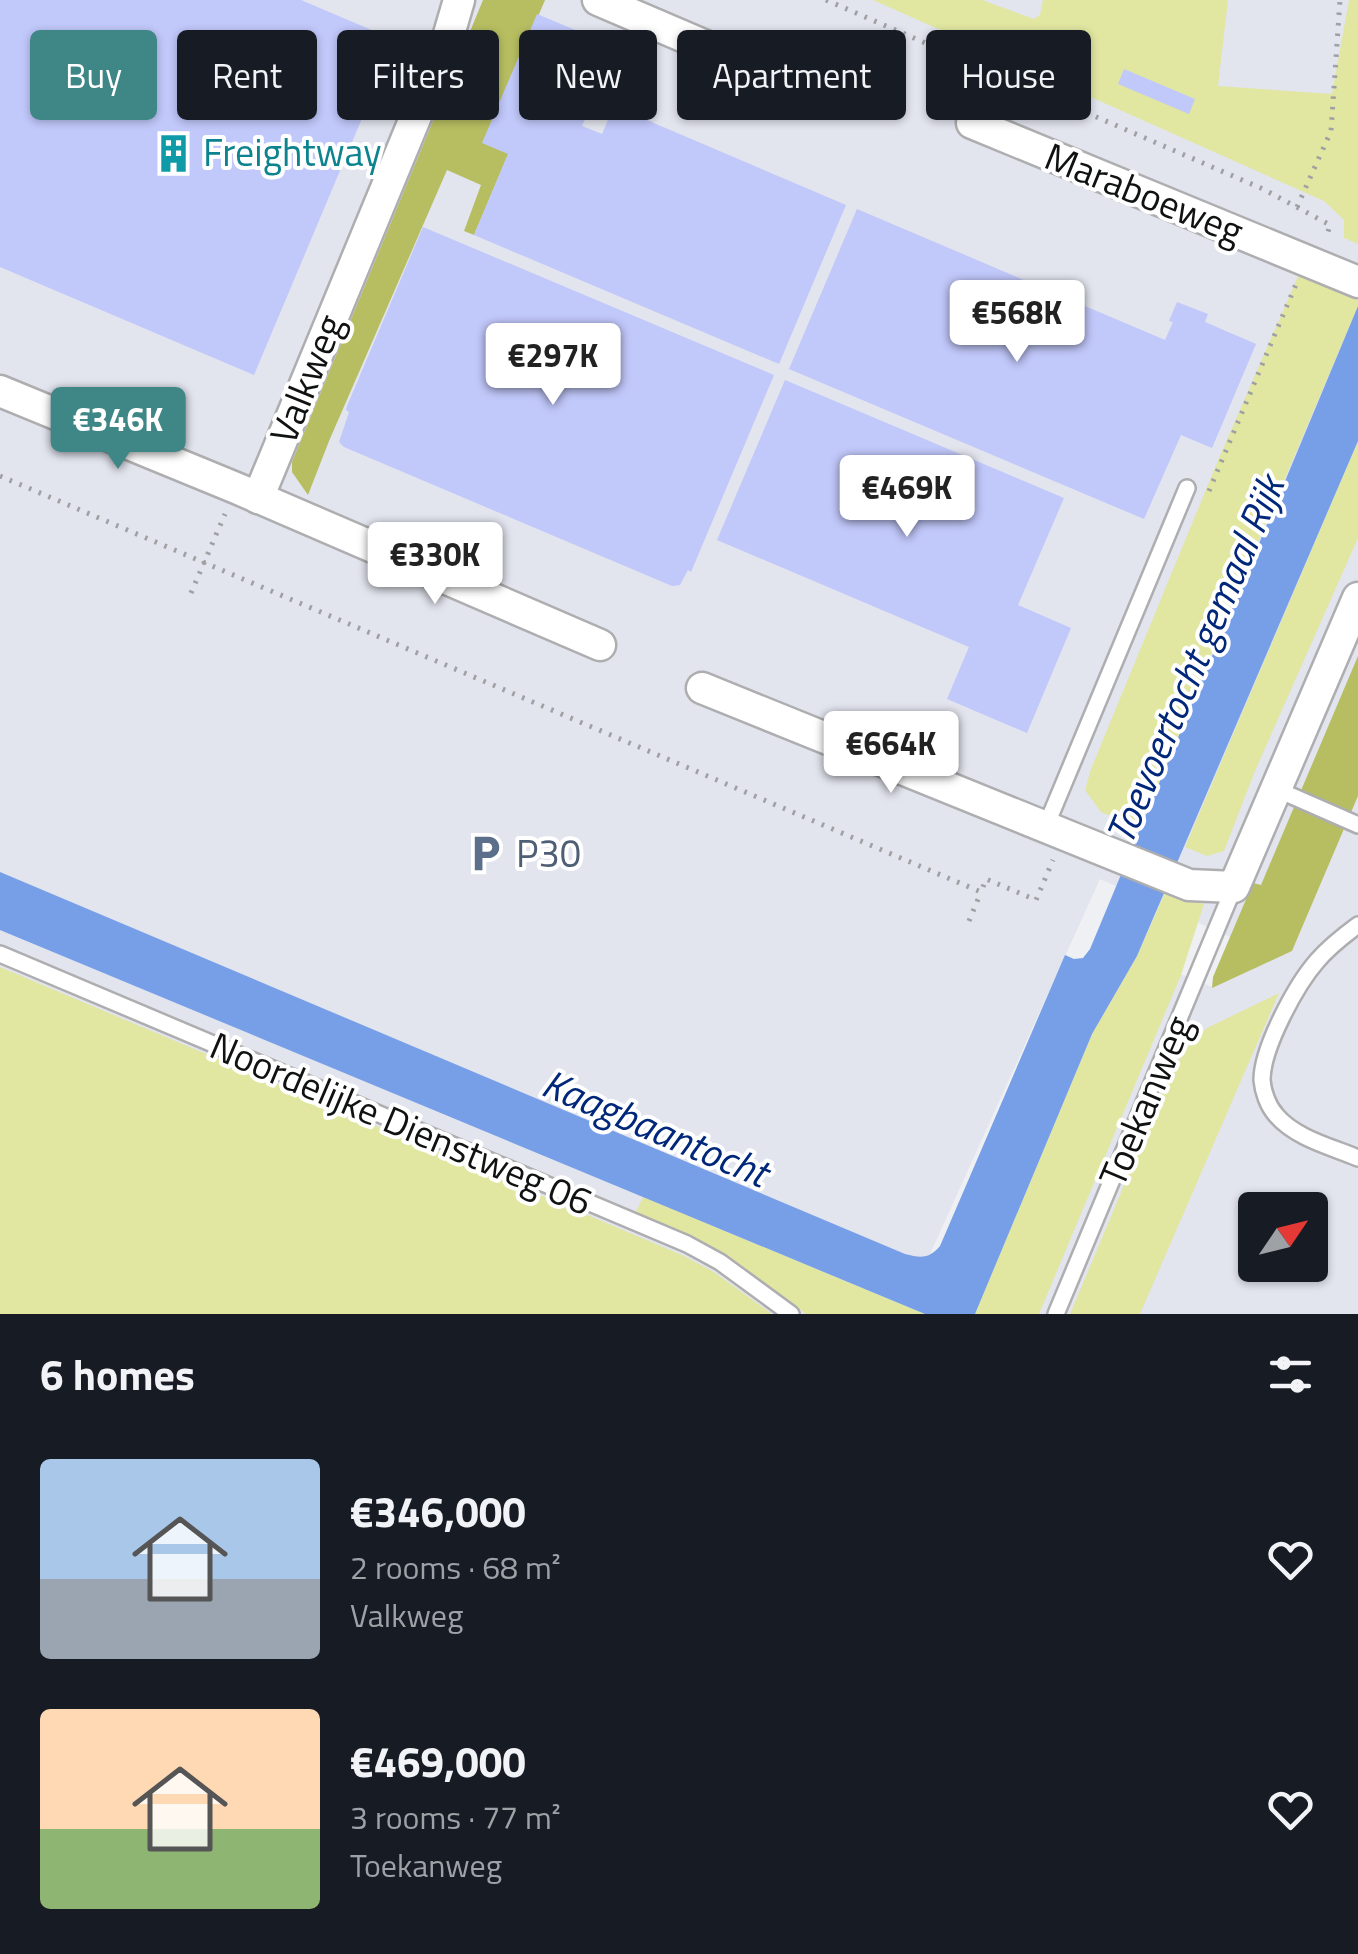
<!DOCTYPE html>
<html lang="en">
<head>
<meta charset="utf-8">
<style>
  body { margin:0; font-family:"Titillium Web",sans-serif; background:#242831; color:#f1f3f6; height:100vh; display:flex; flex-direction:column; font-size:38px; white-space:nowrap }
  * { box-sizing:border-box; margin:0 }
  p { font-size:32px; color:#9ea1a6 }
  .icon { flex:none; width:55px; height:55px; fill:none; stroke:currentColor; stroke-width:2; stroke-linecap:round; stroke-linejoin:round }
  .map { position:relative; height:1314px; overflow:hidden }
  .panel { display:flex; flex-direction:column; background:#171b24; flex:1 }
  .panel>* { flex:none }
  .top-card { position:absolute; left:30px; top:30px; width:1300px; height:90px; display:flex; gap:20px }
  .needle { width:65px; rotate:55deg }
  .fabs { position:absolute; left:1238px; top:1192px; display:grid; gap:20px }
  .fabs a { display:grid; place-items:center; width:90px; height:90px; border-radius:10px; background:#171b24; box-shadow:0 2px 8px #0004; font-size:50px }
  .price { position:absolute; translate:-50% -85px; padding:0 22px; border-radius:10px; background:#fff; color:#222; font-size:32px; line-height:65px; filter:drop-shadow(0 2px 5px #0008) }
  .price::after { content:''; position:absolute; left:50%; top:60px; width:30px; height:22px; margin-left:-15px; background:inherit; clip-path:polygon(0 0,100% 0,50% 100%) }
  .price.on { background:#3f8786; color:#fff }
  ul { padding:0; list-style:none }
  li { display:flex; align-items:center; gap:30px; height:250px; padding:0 40px }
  li span { display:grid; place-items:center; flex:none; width:280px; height:200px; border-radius:10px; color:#555 }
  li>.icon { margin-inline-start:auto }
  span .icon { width:120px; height:120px; fill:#fffc; stroke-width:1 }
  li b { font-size:42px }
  h2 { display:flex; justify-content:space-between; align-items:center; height:120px; padding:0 40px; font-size:42px }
  .tag { padding:0 35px; border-radius:10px; background:#171b24; box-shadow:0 2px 8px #0004; font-size:35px; line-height:90px }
  .tag.on { background:#3f8786; color:#fff }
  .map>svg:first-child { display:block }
  .built { fill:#e2e4ee; fill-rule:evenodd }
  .green { fill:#e1e7a1 }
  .forest { fill:#b7be61 }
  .water { fill:#769fe8 }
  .building { fill:#c1c8fa }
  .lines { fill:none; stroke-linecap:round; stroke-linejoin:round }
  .service-casing { stroke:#aeaeb1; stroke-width:20 }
  .minor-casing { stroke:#aeaeb1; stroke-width:35 }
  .path { stroke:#9fa0a2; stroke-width:5; stroke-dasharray:2.5 8; stroke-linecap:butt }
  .service { stroke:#fff; stroke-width:15 }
  .minor { stroke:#fff; stroke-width:30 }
  .labels { text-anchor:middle; stroke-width:8; stroke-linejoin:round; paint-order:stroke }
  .culture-label { font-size:38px; fill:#0d838f; stroke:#fff; text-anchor:start }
  .street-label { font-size:38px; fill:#101111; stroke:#fff }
  .service-label { font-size:38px; fill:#4e5e75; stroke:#fff; text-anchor:start }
  .water-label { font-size:40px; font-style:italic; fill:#00277a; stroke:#fff }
</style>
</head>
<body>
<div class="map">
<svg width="1358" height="1314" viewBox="0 0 1358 1314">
  <rect width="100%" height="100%" fill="#eff0f3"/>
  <g class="built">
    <path d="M0 0H1358V692L1244 943 1100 879 925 1265 0 878Z"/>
    <path d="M1358 796V1314H0V919L949 1312 1107 944 1212 987 1292 951ZM1255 1210H1310V1265H1255Z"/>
  </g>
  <g class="green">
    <path d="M873 0H982L1034 19 1040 15 1043 0H1228L1218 86 1332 94 1349 0H1358V244L1344 238V220L1324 201Z"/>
    <path d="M1300 272 1358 296V306L1249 563 1141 828 1101 812 1085 790 1091 769 1219 458Z"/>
    <path d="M1358 441V538L1255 771 1224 851 1207 856 1185 847Z"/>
    <path d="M1167 888 1204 904 1181 975 1039 1314H975L1092 1034 1137 956Z"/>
    <path d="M0 967 682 1255 714 1272 772 1314H0Z"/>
    <path d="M1279 993 1140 1314H1070L1172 1071 1186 1049 1207 1028Z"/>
    <path d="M643 1197 925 1314H806L746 1269 709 1246 635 1214Z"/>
  </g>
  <g class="forest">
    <path d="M483 0H545L488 134 512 145 474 235 464 231 481 185 447 170 329 441 308 495 292 472V462Z"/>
    <path d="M1358 656V796L1292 951 1212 988 1213 977 1253 883 1261 885Z"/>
  </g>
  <path class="water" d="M1358 306V441L1137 956 1092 1034 975 1314H925L0 930V872L905 1254C921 1258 929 1259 940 1246L1065 955 1074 959 1083 958 1090 949Z"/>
  <g class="building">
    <path d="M0 0H301L395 40 254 375 0 267Z"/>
    <path d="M537 14 616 47 582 126 602 134 614 106 846 205 779 364 474 235 508 154 482 143Z"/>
    <path d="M1124 69 1195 99 1189 114 1118 84Z"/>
    <path d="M857 209 1165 340 1173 322 1169 321 1177 302 1208 314 1205 322 1256 344 1212 448 1181 435 1144 519 789 369Z"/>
    <path d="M423 227 774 375 691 572 688 570 680 585 672 586 344 447 339 442 349 412 346 410 347 406Z"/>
    <path d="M785 380 1064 498 1018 605 1071 628 1027 733 947 699 969 647 717 540Z"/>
  </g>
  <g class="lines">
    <defs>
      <g id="service">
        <path d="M1276 789 1358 825"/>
        <path d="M1046 826 1187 488"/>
        <path d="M1358 925C1343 936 1329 947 1317 961 1296 985 1262 1048 1262 1080 1263 1092 1268 1106 1276 1115 1295 1138 1332 1147 1358 1158"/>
        <path d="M0 954 687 1244 720 1262 791 1314"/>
        <path d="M1056 1314 1234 887"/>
      </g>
      <g id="minor">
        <path d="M598 0 827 98"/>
        <path d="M972 123 1358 282"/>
        <path d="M0 391 236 488 600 645"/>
        <path d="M258 498 447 41 459 0"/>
        <path d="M702 688 1189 885 1234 887 1358 598"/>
      </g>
    </defs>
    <use href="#service" class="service-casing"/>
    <use href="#minor" class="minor-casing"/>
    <g class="path">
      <path d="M826 0 1263 189 1330 225 1326 239"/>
      <path d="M1297 207 1331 131 1340 0"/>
      <path d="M0 476 981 892 986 879 1036 900 1053 860"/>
      <path d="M1209 491 1296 284"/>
      <path d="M191 593 225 514"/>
      <path d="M969 921 981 892"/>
    </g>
    <use href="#service" class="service"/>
    <use href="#minor" class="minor"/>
  </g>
  <defs>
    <symbol id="building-bare" viewBox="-9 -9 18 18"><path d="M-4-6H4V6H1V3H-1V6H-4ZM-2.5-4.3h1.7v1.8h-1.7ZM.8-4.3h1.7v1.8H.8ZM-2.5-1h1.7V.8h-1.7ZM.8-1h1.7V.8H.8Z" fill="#0f9aa8" stroke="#fff" stroke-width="2.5" paint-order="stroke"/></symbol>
    <symbol id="parking-bare" viewBox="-9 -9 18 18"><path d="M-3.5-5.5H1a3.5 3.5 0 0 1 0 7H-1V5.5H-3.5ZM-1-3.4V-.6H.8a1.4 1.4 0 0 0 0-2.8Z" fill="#5c6f8a" stroke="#fff" stroke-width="2.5" paint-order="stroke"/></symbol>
  </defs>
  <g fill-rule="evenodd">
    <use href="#building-bare" x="146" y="126" width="55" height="55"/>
    <use href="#parking-bare" x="458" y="826" width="55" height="55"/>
  </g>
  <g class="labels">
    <g class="culture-label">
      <text x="203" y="166">Freightway</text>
    </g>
    <g class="street-label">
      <text transform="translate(1144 194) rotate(22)" y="13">Maraboeweg</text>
      <text transform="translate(307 379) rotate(-68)" y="13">Valkweg</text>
      <text transform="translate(1146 1101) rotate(-67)" y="13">Toekanweg</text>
      <text transform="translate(401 1124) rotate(23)" y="13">Noordelijke Dienstweg 06</text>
    </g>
    <g class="service-label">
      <text x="516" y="867">P30</text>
    </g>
    <g class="water-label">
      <text transform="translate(1195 660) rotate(-67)" y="14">Toevoertocht gemaal Rijk</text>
      <text transform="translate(655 1128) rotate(23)" y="14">Kaagbaantocht</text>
    </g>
  </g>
</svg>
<div class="fabs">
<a><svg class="needle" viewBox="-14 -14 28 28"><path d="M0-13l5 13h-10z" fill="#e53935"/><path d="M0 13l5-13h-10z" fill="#9ea1a6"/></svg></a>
</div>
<b class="price" style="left:1017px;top:365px">€568K</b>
<b class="price" style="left:553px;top:408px">€297K</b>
<b class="price on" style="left:118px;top:472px">€346K</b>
<b class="price" style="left:907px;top:540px">€469K</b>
<b class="price" style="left:435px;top:607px">€330K</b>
<b class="price" style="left:891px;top:796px">€664K</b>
<div class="top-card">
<a class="tag on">Buy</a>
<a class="tag">Rent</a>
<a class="tag">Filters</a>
<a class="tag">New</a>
<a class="tag">Apartment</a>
<a class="tag">House</a>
</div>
</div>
<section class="panel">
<h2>6 homes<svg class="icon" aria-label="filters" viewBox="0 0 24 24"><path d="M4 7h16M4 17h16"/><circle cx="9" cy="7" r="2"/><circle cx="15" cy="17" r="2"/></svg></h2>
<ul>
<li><span style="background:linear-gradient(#a9c7e8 60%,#9aa5b1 0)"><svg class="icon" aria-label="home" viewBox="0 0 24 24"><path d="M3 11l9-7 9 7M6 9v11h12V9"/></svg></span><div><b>€346,000</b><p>2 rooms · 68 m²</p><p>Valkweg</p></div><svg class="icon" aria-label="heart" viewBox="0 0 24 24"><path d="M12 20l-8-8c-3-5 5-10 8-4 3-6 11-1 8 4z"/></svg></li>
<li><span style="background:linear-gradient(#ffd9b3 60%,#8fb573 0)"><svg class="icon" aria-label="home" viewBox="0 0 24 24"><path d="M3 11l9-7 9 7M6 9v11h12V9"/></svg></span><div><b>€469,000</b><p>3 rooms · 77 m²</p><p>Toekanweg</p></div><svg class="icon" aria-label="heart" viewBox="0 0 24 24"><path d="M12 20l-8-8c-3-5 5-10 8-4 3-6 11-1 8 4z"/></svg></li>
</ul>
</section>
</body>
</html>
